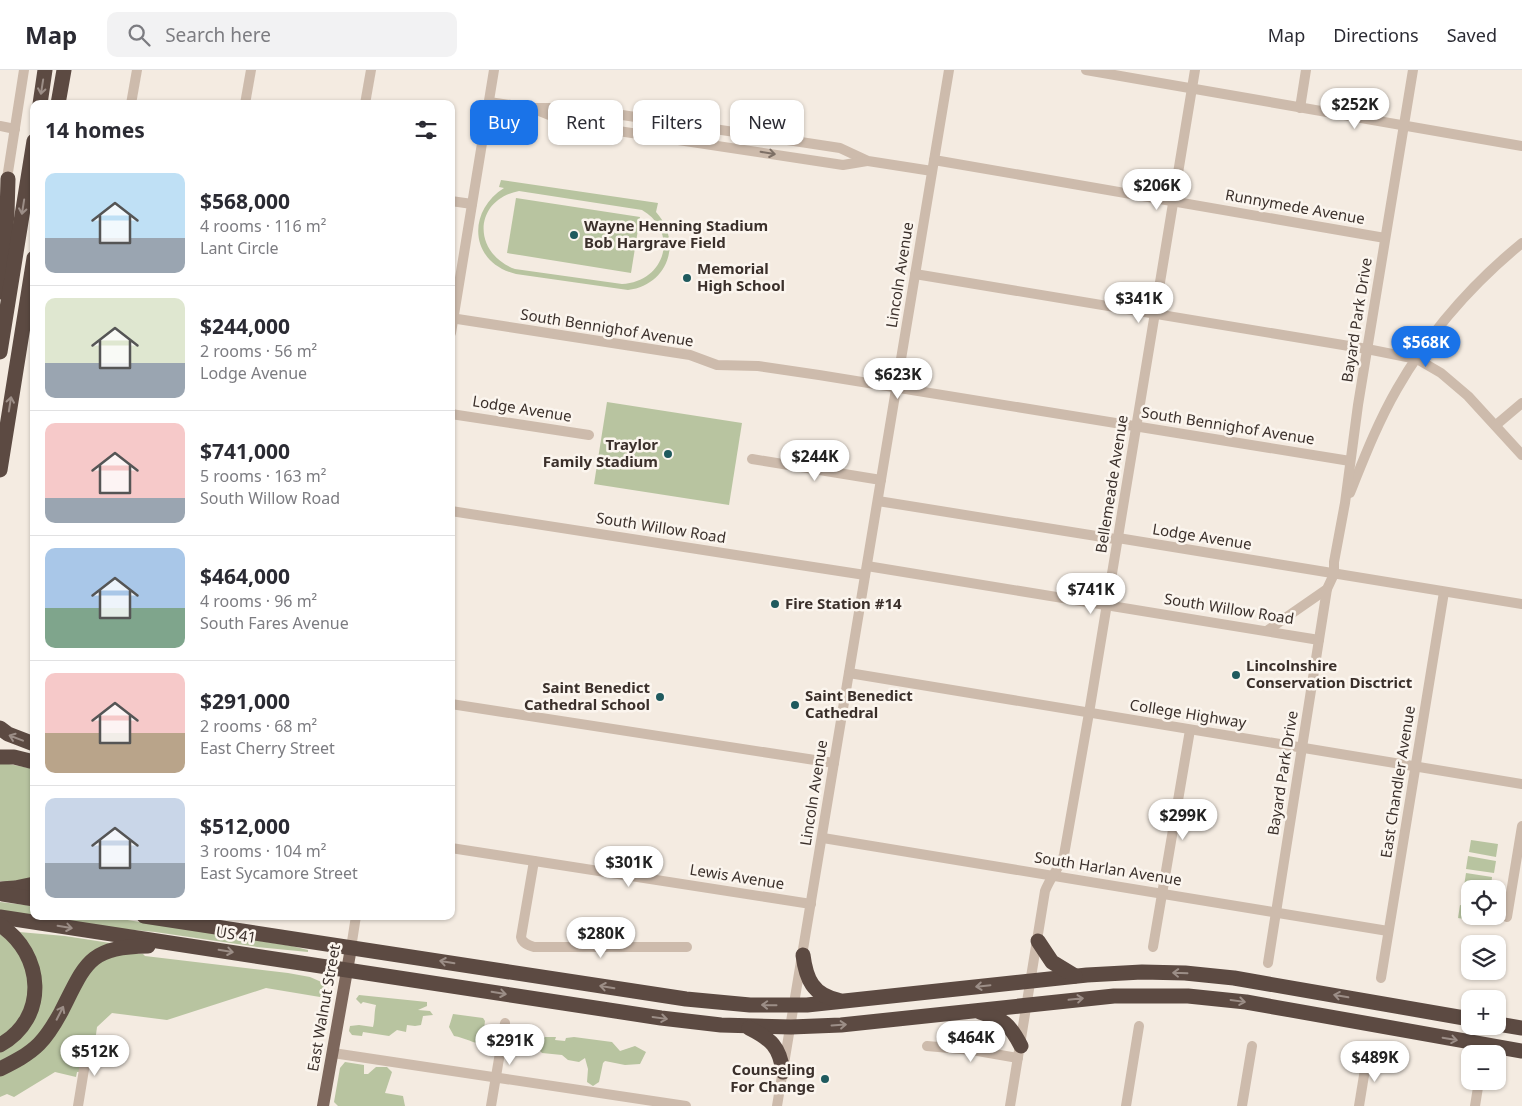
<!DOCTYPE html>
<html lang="en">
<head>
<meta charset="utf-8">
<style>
  body { margin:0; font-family:"Noto Sans",sans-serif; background:#f2f2f3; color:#2b2b33; height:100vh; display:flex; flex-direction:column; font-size:19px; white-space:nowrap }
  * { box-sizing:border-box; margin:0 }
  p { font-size:16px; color:#7c7c81 }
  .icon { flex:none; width:28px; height:28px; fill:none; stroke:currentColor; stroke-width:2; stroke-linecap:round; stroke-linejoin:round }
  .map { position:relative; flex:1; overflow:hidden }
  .details { position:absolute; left:30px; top:30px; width:425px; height:820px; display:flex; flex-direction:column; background:#fff; border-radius:10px; box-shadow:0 1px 4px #0004 }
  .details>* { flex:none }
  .banner { position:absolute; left:470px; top:30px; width:475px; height:45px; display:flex; gap:10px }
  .buttons { position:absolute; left:1461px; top:810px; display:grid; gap:10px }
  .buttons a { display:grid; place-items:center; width:45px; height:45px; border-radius:10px; background:#fff; box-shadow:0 1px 4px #0004; font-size:25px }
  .price { position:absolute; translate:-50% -42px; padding:0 11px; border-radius:18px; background:#fff; color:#222; font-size:16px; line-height:32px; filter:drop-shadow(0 1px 2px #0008) }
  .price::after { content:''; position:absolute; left:50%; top:30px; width:15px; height:11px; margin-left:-8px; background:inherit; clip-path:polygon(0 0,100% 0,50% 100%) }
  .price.active { background:#1a73e8; color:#fff }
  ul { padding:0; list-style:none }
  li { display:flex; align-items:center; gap:15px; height:125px; padding:0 15px }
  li+li { border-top:1px solid #e1e1e2 }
  li span { display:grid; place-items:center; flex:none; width:140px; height:100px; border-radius:10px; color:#555 }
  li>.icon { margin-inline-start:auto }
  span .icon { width:60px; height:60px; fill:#fffc; stroke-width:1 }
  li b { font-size:21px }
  h2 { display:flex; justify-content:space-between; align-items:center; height:60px; padding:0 15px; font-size:21px }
  .chip { padding:0 18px; border-radius:10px; background:#fff; box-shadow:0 1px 4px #0004; font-size:18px; line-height:45px }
  .chip.active { background:#1a73e8; color:#fff }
  header { display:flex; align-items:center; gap:30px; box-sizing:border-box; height:70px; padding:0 25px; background:#fff; border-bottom:1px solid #e1e1e2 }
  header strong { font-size:24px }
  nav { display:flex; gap:28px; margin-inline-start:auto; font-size:18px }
  .search { width:350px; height:45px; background:#f2f2f3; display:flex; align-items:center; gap:12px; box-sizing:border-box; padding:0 18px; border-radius:10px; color:#7c7c81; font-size:19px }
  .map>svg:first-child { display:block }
  .green { fill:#b8c4a0; fill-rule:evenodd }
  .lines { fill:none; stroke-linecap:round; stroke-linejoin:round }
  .minor { stroke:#cdbbac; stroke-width:10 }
  .major { stroke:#7d675c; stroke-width:12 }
  .highway { stroke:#5c4a42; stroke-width:15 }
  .oneway { stroke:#9c8e87 }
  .oneway2 { stroke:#7d6f65 }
  .poi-dot { fill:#1f5a5e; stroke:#fbf5ee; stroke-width:2 }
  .labels { text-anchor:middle; stroke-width:5; stroke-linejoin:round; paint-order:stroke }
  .street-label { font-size:15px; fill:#3b302b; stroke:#fbf5ee }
  .poi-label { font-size:15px; font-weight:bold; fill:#3b302b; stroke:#fbf5ee; text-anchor:start }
</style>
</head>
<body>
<header>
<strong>Map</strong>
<div class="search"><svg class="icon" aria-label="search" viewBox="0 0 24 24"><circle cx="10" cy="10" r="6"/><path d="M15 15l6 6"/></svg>Search here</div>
<nav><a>Map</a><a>Directions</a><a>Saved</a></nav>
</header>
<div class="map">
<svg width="1522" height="1036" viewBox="0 0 1522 1036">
  <rect width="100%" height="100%" fill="#f4ebe1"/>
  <g class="green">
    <path d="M501 110 658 133 656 142C683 172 668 215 628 220L516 204C470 193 466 142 504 118L499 117ZM519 121 642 140C680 162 665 212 622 214L515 199C472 183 473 130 519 121Z"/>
    <path d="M516 128 640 147 631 203 507 183Z"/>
    <path d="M607 332 742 353 729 435 594 414Z"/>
    <path d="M0 694H9L34 699V808L6 812 0 811Z"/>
    <path d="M1471 770 1498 774 1496 787 1469 782Z"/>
    <path d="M1468 786 1496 791 1494 803 1466 799Z"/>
    <path d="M1466 803 1492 807 1491 819 1464 816Z"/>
    <path d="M0 832 34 836V846H102L292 876 308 880V882L257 877 155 862 113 858 0 842Z"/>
    <path d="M1460 835 1470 837V846H1486L1485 853 1458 848Z"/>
    <path d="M19 862 65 866 110 873 92 882 56 943 34 970 13 986 0 991V980L42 918C39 892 35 882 19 862Z"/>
    <path d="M0 864 17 878 30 905 28 931 17 953 0 968Z"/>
    <path d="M126 883 143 884 145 886 288 903 310 907 326 914 323 919 327 924 326 928 266 918 167 950 112 943 97 957 95 972 85 970 79 1002H77L76 1007 55 1002 14 1027 7 1024 0 1027V1004L16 998 82 911 100 891Z"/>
    <path d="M359 925 427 932V936L418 940 430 941 433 945 423 946 421 955 415 956 407 955 406 962 397 960 389 966 363 962 362 966 352 965 349 961 350 956 359 955 373 957C375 950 374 942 376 935L363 932 361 934 356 929Z"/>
    <path d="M453 944 483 948 485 951 484 959 494 961V967L491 973C478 977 467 968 454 966L449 957Z"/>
    <path d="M545 967H556L555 970 565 971 566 968 574 967 612 972 620 981 635 976 646 982 640 994 625 995 605 991 603 993 599 1012 593 1016 587 1012 588 999 585 988 579 992 568 990 562 985 542 983 535 975Z"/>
    <path d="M345 992 364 995V1004H368L376 997H387L392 1002 385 1023 403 1026 405 1036H338L334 1032 340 998Z"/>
  </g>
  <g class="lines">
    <g class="minor">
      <path d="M1086 0 1522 76"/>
      <path d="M489 32 532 38H576L840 78 868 91 932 101"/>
      <path d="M131 34 137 0"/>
      <path d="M245 34 251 0"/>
      <path d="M365 34 371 0"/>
      <path d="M1300 38 1306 0"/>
      <path d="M537 40 572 54 843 95 867 91"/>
      <path d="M0 56 15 59"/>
      <path d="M934 90 1385 168"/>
      <path d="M6 115 24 0"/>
      <path d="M451 131 472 134"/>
      <path d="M915 204 1367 279 1417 289 1441 303 1468 326 1522 385"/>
      <path d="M451 248 690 285 717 295 758 296 819 305 1350 391"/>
      <path d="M451 263 494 0"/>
      <path d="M451 344 589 365"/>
      <path d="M1496 355 1522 333"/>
      <path d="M752 389 881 410"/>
      <path d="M1350 423C1364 388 1378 352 1397 319 1429 263 1472 214 1522 173"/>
      <path d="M878 431 1115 469 1118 468 1522 534"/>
      <path d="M451 441 865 505"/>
      <path d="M867 496 1319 570"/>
      <path d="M1268 560 1327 519 1334 504V492L1345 433 1358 335 1413 0"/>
      <path d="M849 603 1522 714"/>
      <path d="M451 634 834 693"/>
      <path d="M823 768 1388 861"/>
      <path d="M451 778 811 834"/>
      <path d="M534 791 521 867C522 873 528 875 534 877H687"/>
      <path d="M1507 847 1522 756"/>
      <path d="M1153 877 1190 660"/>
      <path d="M351 878 356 846"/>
      <path d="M1268 893 1327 519"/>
      <path d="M1381 908 1444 522"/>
      <path d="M927 976 972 980 1018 988"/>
      <path d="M333 983 686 1036"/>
      <path d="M78 1036 88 975"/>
      <path d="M491 1036 505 953"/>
      <path d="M777 1036 949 0"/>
      <path d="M1010 1036 1045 821C1050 808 1059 798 1064 785L1089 643 1195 0"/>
      <path d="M1126 1036 1139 956"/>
      <path d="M1242 1036 1252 976"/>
      <path d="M1359 1036 1367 987"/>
      <path d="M1475 1036 1479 1011"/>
    </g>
    <path class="major" d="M323 1036 351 878"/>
    <g class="highway">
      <path d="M40 34 45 0"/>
      <path d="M58 34 64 0"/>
      <path d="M0 222 7 144 8 109"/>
      <path d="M0 282 34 71"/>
      <path d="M0 400 34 188"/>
      <path d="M0 658 8 664 34 674"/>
      <path d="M0 687H14L34 692"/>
      <path d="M0 819 15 818 34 814"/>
      <path d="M3 824 34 829"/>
      <path d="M144 846 686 929 750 935H807L1087 905 1142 902 1185 903 1234 908 1470 949"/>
      <path d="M0 847 661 948 721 955 791 957 841 955 1114 926H1188L1246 932 1522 981"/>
      <path d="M0 855C44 884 49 948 0 975"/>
      <path d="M1038 871 1052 892 1075 906"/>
      <path d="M803 885C806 909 813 925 838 930"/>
      <path d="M980 942C1003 949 1010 954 1021 976"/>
      <path d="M1498 954 1522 958"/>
      <path d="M749 958C771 969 780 977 783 1002"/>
      <path d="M0 999C14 992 28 985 39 974 48 965 55 953 61 942 86 893 88 877 148 876"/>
    </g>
  </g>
  <defs><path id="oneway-shaft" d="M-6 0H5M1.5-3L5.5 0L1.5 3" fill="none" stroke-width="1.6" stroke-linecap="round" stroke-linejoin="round" transform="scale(1.25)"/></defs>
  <g class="oneway">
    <use href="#oneway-shaft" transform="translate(42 17) rotate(99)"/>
    <use href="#oneway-shaft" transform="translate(23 137) rotate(99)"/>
    <use href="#oneway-shaft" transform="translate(10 334) rotate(-81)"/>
    <use href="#oneway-shaft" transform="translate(16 668) rotate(-159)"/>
    <use href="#oneway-shaft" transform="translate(65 857) rotate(9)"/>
    <use href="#oneway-shaft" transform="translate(226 881) rotate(9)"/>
    <use href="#oneway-shaft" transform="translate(447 892) rotate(-171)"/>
    <use href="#oneway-shaft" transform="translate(1180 903) rotate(-178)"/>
    <use href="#oneway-shaft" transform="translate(983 916) rotate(174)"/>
    <use href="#oneway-shaft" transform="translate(607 917) rotate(-171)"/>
    <use href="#oneway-shaft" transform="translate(499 923) rotate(9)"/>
    <use href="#oneway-shaft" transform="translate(1341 926) rotate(-170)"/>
    <use href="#oneway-shaft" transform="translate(1076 929) rotate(-6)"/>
    <use href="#oneway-shaft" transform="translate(1238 931) rotate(8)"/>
    <use href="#oneway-shaft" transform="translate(769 935) rotate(-179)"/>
    <use href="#oneway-shaft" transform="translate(60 943) rotate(-63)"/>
    <use href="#oneway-shaft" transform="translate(660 948) rotate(8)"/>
    <use href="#oneway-shaft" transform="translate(839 955) rotate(-4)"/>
    <use href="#oneway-shaft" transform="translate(1450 969) rotate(10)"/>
  </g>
  <use class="oneway2" href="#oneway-shaft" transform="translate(768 83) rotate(9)"/>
  <g class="poi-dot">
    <circle cx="574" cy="165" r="5"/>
    <circle cx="687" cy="208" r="5"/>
    <circle cx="668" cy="384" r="5"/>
    <circle cx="775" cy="534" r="5"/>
    <circle cx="1236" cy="605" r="5"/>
    <circle cx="660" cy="627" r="5"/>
    <circle cx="795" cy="635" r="5"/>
    <circle cx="825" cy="1009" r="5"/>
  </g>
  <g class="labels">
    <g class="street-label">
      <text transform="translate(1295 137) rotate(10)" y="5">Runnymede Avenue</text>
      <text transform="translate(900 205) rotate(-81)" y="5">Lincoln Avenue</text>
      <text transform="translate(1357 250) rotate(-81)" y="5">Bayard Park Drive</text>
      <text transform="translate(607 258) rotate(9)" y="5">South Bennighof Avenue</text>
      <text transform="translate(522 339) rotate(9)" y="5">Lodge Avenue</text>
      <text transform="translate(1228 356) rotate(9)" y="5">South Bennighof Avenue</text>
      <text transform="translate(1112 414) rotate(-81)" y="5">Bellemeade Avenue</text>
      <text transform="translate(661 458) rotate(9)" y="5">South Willow Road</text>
      <text transform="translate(1202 467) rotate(9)" y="5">Lodge Avenue</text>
      <text transform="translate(1229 539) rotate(9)" y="5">South Willow Road</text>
      <text transform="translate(1188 644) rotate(9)" y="5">College Highway</text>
      <text transform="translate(1283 703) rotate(-81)" y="5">Bayard Park Drive</text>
      <text transform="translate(1398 712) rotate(-81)" y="5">East Chandler Avenue</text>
      <text transform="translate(814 723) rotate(-81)" y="5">Lincoln Avenue</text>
      <text transform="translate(1108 799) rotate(9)" y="5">South Harlan Avenue</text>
      <text transform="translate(737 807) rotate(9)" y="5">Lewis Avenue</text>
      <text transform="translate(236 865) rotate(9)" y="5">US 41</text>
      <text transform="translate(324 938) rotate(-80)" y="5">East Walnut Street</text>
    </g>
    <g class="poi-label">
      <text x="584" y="161">Wayne Henning Stadium<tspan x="584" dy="17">Bob Hargrave Field</tspan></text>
      <text x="697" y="204">Memorial<tspan x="697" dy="17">High School</tspan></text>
      <text x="658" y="380" text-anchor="end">Traylor<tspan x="658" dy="17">Family Stadium</tspan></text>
      <text x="785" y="539">Fire Station #14</text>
      <text x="1246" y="601">Lincolnshire<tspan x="1246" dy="17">Conservation Disctrict</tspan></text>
      <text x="650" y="623" text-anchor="end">Saint Benedict<tspan x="650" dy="17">Cathedral School</tspan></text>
      <text x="805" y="631">Saint Benedict<tspan x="805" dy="17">Cathedral</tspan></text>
      <text x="815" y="1005" text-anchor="end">Counseling<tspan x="815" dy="17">For Change</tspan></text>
    </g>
  </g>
</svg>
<div class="buttons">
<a><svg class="icon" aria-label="locate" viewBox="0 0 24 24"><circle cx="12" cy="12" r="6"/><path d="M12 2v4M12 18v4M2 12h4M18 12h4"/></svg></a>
<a><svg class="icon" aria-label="layers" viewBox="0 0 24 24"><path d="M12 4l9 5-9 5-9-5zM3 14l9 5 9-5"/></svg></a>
<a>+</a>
<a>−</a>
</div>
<b class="price" style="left:1355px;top:60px">$252K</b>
<b class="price" style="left:1157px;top:141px">$206K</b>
<b class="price" style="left:1139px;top:254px">$341K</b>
<b class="price active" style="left:1426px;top:298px">$568K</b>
<b class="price" style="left:898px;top:330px">$623K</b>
<b class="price" style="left:815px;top:412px">$244K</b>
<b class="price" style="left:1091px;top:545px">$741K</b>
<b class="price" style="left:1183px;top:771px">$299K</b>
<b class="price" style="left:629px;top:818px">$301K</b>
<b class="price" style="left:601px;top:889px">$280K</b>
<b class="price" style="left:971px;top:993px">$464K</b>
<b class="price" style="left:510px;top:996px">$291K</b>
<b class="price" style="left:95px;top:1007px">$512K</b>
<b class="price" style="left:1375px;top:1013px">$489K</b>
<div class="banner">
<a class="chip active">Buy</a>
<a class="chip">Rent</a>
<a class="chip">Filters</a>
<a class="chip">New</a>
</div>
<section class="details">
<h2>14 homes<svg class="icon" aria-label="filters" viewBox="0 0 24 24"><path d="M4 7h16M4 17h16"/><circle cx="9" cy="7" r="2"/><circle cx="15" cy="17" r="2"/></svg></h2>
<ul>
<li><span style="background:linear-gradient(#bfe0f5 65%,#9aa5b1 0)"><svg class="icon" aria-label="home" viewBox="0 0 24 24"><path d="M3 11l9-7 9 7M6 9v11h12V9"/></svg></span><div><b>$568,000</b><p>4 rooms · 116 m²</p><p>Lant Circle</p></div></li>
<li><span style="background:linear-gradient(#dfe7d0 65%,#9aa5b1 0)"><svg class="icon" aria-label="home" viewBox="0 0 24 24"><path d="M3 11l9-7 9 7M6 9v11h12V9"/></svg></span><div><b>$244,000</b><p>2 rooms · 56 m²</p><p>Lodge Avenue</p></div></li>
<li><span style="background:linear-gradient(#f6c9c9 75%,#9aa5b1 0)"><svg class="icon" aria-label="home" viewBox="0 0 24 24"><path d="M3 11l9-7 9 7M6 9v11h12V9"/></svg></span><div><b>$741,000</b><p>5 rooms · 163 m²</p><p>South Willow Road</p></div></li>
<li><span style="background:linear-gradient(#a9c7e8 60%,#7fa58c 0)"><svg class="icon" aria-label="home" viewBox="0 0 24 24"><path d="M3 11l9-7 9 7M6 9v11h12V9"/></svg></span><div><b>$464,000</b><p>4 rooms · 96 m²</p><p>South Fares Avenue</p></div></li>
<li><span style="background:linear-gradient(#f6c9c9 60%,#b9a48a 0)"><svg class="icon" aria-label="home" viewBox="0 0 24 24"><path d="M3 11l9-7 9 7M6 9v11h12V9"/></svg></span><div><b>$291,000</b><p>2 rooms · 68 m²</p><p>East Cherry Street</p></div></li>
<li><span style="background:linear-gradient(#c9d6e8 65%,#9aa5b1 0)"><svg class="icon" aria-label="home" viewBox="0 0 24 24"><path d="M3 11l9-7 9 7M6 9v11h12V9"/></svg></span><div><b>$512,000</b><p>3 rooms · 104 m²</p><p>East Sycamore Street</p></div></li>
</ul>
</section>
</div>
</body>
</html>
